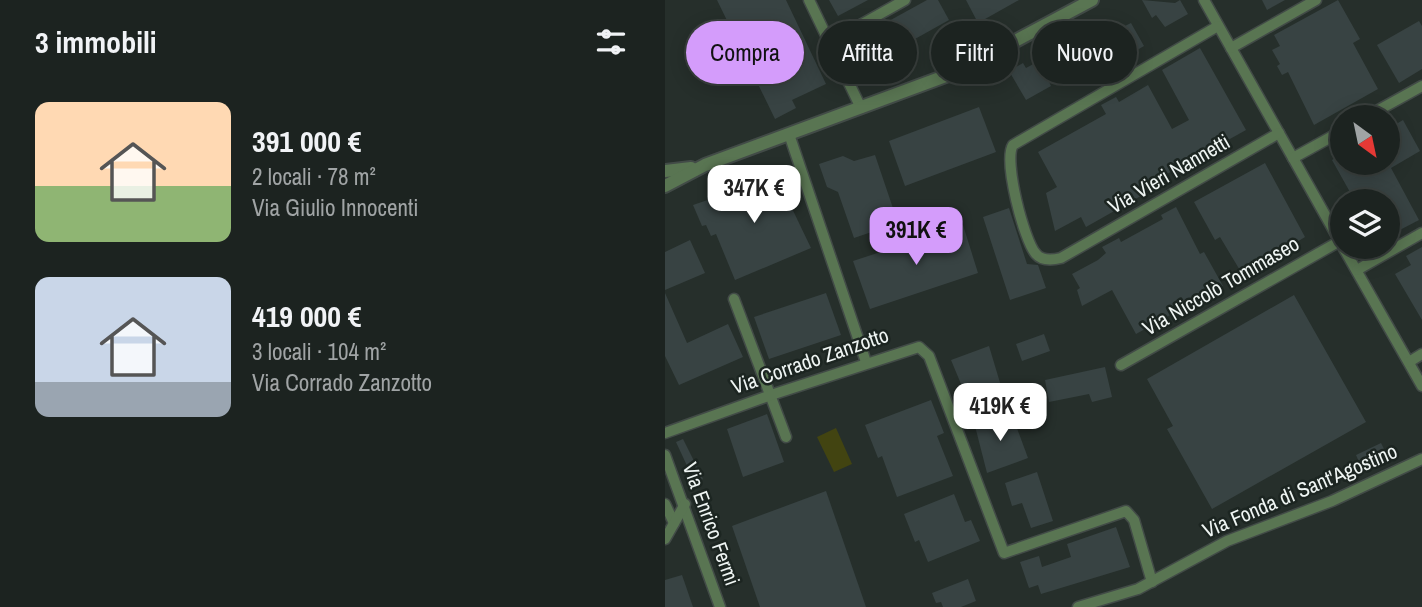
<!DOCTYPE html>
<html lang="it">
<head>
<meta charset="utf-8">
<style>
  body { margin:0; font-family:"Archivo Narrow",sans-serif; background:#252b29; color:#f1f3f6; height:100vh; display:flex; flex-direction:column; font-size:26px; white-space:nowrap }
  * { box-sizing:border-box; margin:0 }
  p { font-size:23px; color:#a0a4a5 }
  .icon { flex:none; width:38px; height:38px; fill:none; stroke:currentColor; stroke-width:2; stroke-linecap:round; stroke-linejoin:round }
  .map { position:relative; flex:1; overflow:hidden }
  .sheet { display:flex; flex-direction:column; background:#1c2320; width:665px }
  .sheet>* { flex:none }
  .top-card { position:absolute; left:21px; top:21px; width:630px; height:63px; display:flex; gap:14px }
  .needle { width:46px; rotate:147deg }
  .fabs { position:absolute; left:665px; top:105px; display:grid; gap:14px }
  .fabs a { display:grid; place-items:center; width:70px; height:70px; border-radius:50%; background:#1c2320; box-shadow:0 4px 18px #0003,0 0 0 2px #3a403e; font-size:35px }
  .price { position:absolute; translate:-50% -60px; padding:0 16px; border-radius:14px; background:#fff; color:#222; font-size:23px; line-height:46px; filter:drop-shadow(0 2px 4px #0008) }
  .price::after { content:''; position:absolute; left:50%; top:42px; width:21px; height:16px; margin-left:-10px; background:inherit; clip-path:polygon(0 0,100% 0,50% 100%) }
  .price.current { background:#d49cfb; color:#111 }
  ul { padding:0; list-style:none }
  li { display:flex; align-items:center; gap:21px; height:175px; padding:0 35px }
  li span { display:grid; place-items:center; flex:none; width:196px; height:140px; border-radius:14px; color:#555 }
  li>.icon { margin-inline-start:auto }
  span .icon { width:84px; height:84px; fill:#fffc; stroke-width:1 }
  li b { font-size:30px }
  h2 { display:flex; justify-content:space-between; align-items:center; height:84px; padding:0 35px; font-size:30px }
  .tag { padding:0 24px; border-radius:32px; background:#1c2320; box-shadow:0 4px 18px #0003,0 0 0 2px #3a403e; font-size:24px; line-height:63px }
  .tag.current { background:#d49cfb; color:#111 }
  main { display:flex; flex:1; min-height:0 }
  .map>svg:first-child { display:block }
  .green { fill:#424411 }
  .building { fill:#384343 }
  .lines { fill:none; stroke-linecap:round; stroke-linejoin:round }
  .minor-casing { stroke:#424b47; stroke-width:13 }
  .tertiary-casing { stroke:#424b47; stroke-width:16 }
  .minor { stroke:#597552; stroke-width:10 }
  .tertiary { stroke:#597552; stroke-width:12 }
  .labels { text-anchor:middle; stroke-width:5; stroke-linejoin:round; paint-order:stroke }
  .street-label { font-size:21px; fill:#eff5f3; stroke:#1c2521 }
</style>
</head>
<body>
<main>
<section class="sheet">
<h2>3 immobili<svg class="icon" aria-label="filters" viewBox="0 0 24 24"><path d="M4 7h16M4 17h16"/><circle cx="9" cy="7" r="2"/><circle cx="15" cy="17" r="2"/></svg></h2>
<ul>
<li><span style="background:linear-gradient(#ffd9b3 60%,#8fb573 0)"><svg class="icon" aria-label="home" viewBox="0 0 24 24"><path d="M3 11l9-7 9 7M6 9v11h12V9"/></svg></span><div><b>391 000 €</b><p>2 locali · 78 m²</p><p>Via Giulio Innocenti</p></div></li>
<li><span style="background:linear-gradient(#c9d6e8 75%,#9aa5b1 0)"><svg class="icon" aria-label="home" viewBox="0 0 24 24"><path d="M3 11l9-7 9 7M6 9v11h12V9"/></svg></span><div><b>419 000 €</b><p>3 locali · 104 m²</p><p>Via Corrado Zanzotto</p></div></li>
</ul>
</section>
<div class="map">
<svg width="757" height="607" viewBox="0 0 757 607">
  <rect width="100%" height="100%" fill="#262f2b"/>
  <path class="green" d="M171 428 187 464 169 472 152 437Z"/>
  <g class="building">
    <path d="M52 0H121L161 84 127 100 131 108 110 119Z"/>
    <path d="M164 0H203L173 16Z"/>
    <path d="M262 0H273L284 20 207 63 193 38Z"/>
    <path d="M301 0H354L313 23Z"/>
    <path d="M477 0 510 3 515 0 523 14 500 27 491 15 487 18Z"/>
    <path d="M597 0H620L602 10Z"/>
    <path d="M673 0 695 39 688 43 713 89 649 125 623 72 617 75 612 66 615 64 607 50 615 46 609 35Z"/>
    <path d="M754 21 757 26V69L734 83 712 45Z"/>
    <path d="M466 23 479 46 455 60 442 37 451 31 453 26 458 27Z"/>
    <path d="M417 34 431 61 405 76 390 49Z"/>
    <path d="M535 48 581 130 493 179 497 184 421 227 416 217 390 231 381 193 392 187 373 152 441 114 436 105 451 97 454 102 483 85 507 129 524 120 497 70Z"/>
    <path d="M374 61 386 86 361 100 344 71 358 63 361 68Z"/>
    <path d="M314 107 331 152 240 186 224 141Z"/>
    <path d="M738 120 755 151 726 168 754 220 731 232 723 217V201H690L667 160 677 154V163H723V129Z"/>
    <path d="M210 155 233 223 189 238 173 192 162 187 154 164 178 156 189 161Z"/>
    <path d="M600 163 640 237 590 268 589 265 576 272 555 237 550 240 529 202Z"/>
    <path d="M108 169 146 248 70 280 51 234 46 236 41 225 37 226 28 205 69 191 68 189Z"/>
    <path d="M511 207 535 254 539 252 558 286 471 334 447 290 417 306 412 290 415 288 407 274 433 260 441 253 437 247 454 238 456 242 498 219 496 215Z"/>
    <path d="M344 208 362 264 373 265 381 288 345 300 318 217Z"/>
    <path d="M298 225 313 273 205 309 188 261Z"/>
    <path d="M25 240 40 273 0 290V252Z"/>
    <path d="M757 247V320L730 274 746 265 741 256Z"/>
    <path d="M0 293 22 343 63 324 78 357 14 385 0 356Z"/>
    <path d="M161 293 176 335 104 359 89 317Z"/>
    <path d="M629 295 701 422 547 509 502 429 508 426 482 379Z"/>
    <path d="M379 334 385 351 357 361 351 344Z"/>
    <path d="M324 346 339 396 306 408 286 360Z"/>
    <path d="M440 367 447 397 427 402 424 394 384 402 380 380Z"/>
    <path d="M266 400 279 433 272 436 288 476 232 497 217 456 213 458 200 425Z"/>
    <path d="M346 412 363 458 322 473 310 426Z"/>
    <path d="M102 414 119 462 78 477 62 429Z"/>
    <path d="M18 439 38 479 30 483 11 442Z"/>
    <path d="M716 443 723 457 697 469 691 455Z"/>
    <path d="M372 472 388 521 366 528 357 503 347 506 340 483Z"/>
    <path d="M161 491 201 607H95L67 526Z"/>
    <path d="M289 494 300 522 306 520 315 541 263 562 254 540 250 542 239 514Z"/>
    <path d="M451 527 465 567 376 594 373 585 364 588 355 562 374 556 377 567 406 557 402 544Z"/>
    <path d="M17 575 28 607H0V580Z"/>
    <path d="M303 579 311 601 296 607H278L276 602 271 603 267 593Z"/>
  </g>
  <g class="lines">
    <defs>
      <g id="minor">
        <path d="M144 0 196 108"/>
        <path d="M539 0 677 245"/>
        <path d="M553 26 348 145C338 160 359 241 371 254 377 261 388 260 396 258L614 133"/>
        <path d="M165 42 240 0"/>
        <path d="M566 48 651 0"/>
        <path d="M701 117 757 86"/>
        <path d="M124 134 201 362"/>
        <path d="M628 158 677 131"/>
        <path d="M678 247 757 386"/>
        <path d="M692 270 757 233"/>
        <path d="M69 299 121 437"/>
        <path d="M744 362 757 354"/>
        <path d="M456 365 675 241"/>
        <path d="M0 433 106 395 254 347 264 356 339 553 461 511 469 520 487 582"/>
        <path d="M0 455 55 607"/>
        <path d="M0 504 9 523"/>
        <path d="M0 539 20 504"/>
        <path d="M413 607 473 589 562 541 667 501 757 459"/>
      </g>
      <g id="tertiary">
        <path d="M0 171 26 168"/>
        <path d="M0 186 40 165 294 71 427 0"/>
      </g>
    </defs>
    <use href="#minor" class="minor-casing"/>
    <use href="#tertiary" class="tertiary-casing"/>
    <use href="#minor" class="minor"/>
    <use href="#tertiary" class="tertiary"/>
  </g>
  <g class="labels">
    <g class="street-label">
      <text transform="translate(504 174) rotate(-30)" y="7">Via Vieri Nannetti</text>
      <text transform="translate(556 286) rotate(-30)" y="7">Via Niccolò Tommaseo</text>
      <text transform="translate(145 361) rotate(-19)" y="7">Via Corrado Zanzotto</text>
      <text transform="translate(635 491) rotate(-23)" y="7">Via Fonda di Sant'Agostino</text>
      <text transform="translate(46 524) rotate(70)" y="7">Via Enrico Fermi</text>
    </g>
  </g>
</svg>
<div class="fabs">
<a><svg class="needle" viewBox="-14 -14 28 28"><path d="M0-13l5 13h-10z" fill="#e53935"/><path d="M0 13l5-13h-10z" fill="#a0a4a5"/></svg></a>
<a><svg class="icon" aria-label="layers" viewBox="0 0 24 24"><path d="M12 4l9 5-9 5-9-5zM3 14l9 5 9-5"/></svg></a>
</div>
<b class="price" style="left:89px;top:225px">347K €</b>
<b class="price current" style="left:251px;top:267px">391K €</b>
<b class="price" style="left:335px;top:443px">419K €</b>
<div class="top-card">
<a class="tag current">Compra</a>
<a class="tag">Affitta</a>
<a class="tag">Filtri</a>
<a class="tag">Nuovo</a>
</div>
</div>
</main>
</body>
</html>
